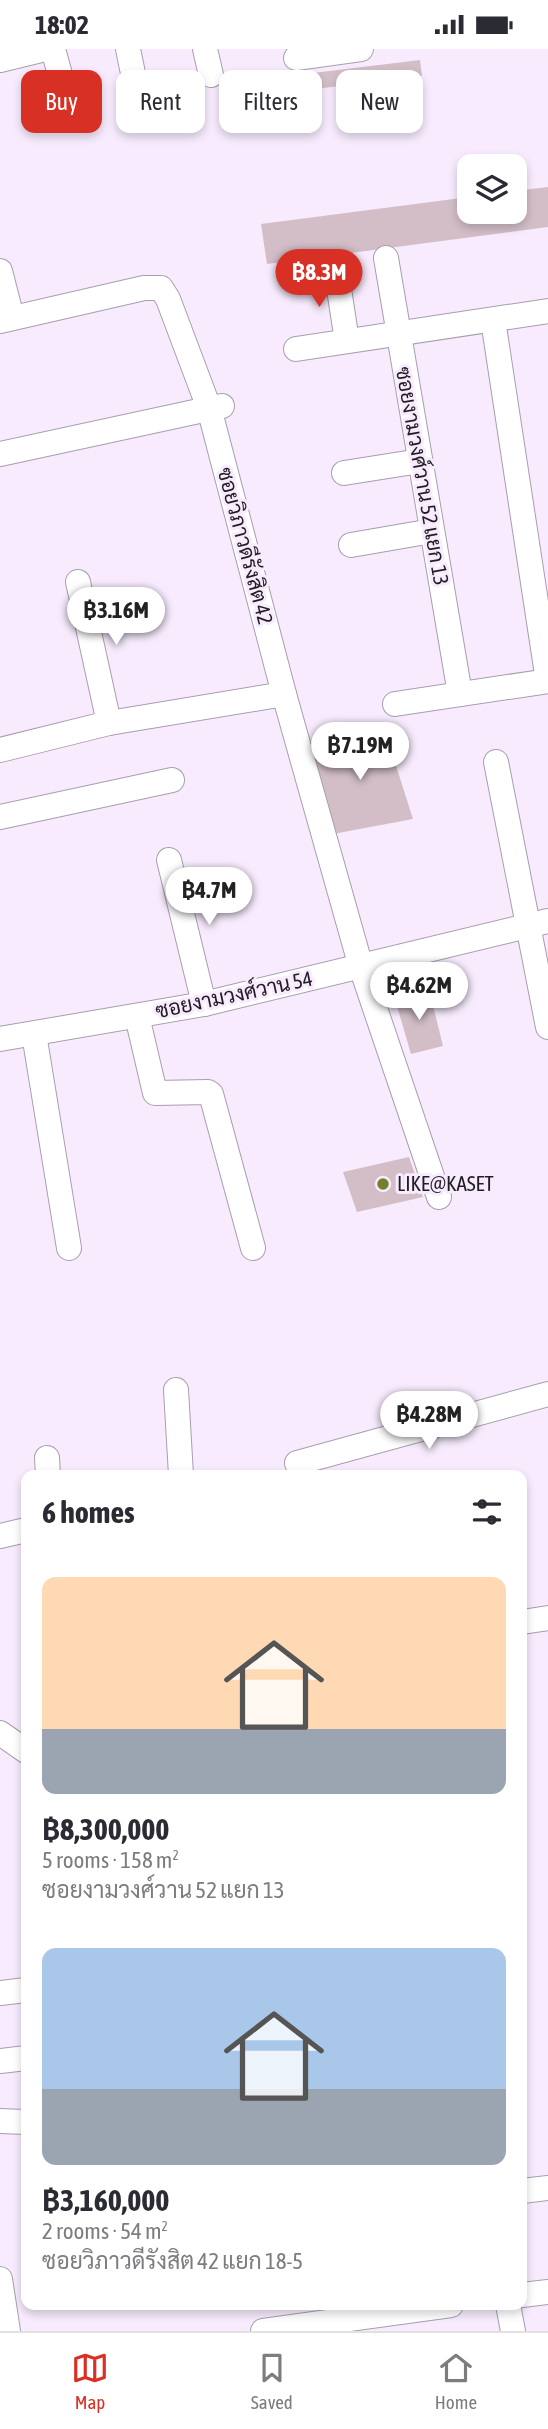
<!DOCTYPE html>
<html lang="en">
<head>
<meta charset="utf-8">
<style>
  body { margin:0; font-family:"Asap Condensed",Sarabun,sans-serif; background:#f7f7f7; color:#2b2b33; height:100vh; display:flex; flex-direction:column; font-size:26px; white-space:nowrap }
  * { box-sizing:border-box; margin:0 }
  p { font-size:23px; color:#7c7c81 }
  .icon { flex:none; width:38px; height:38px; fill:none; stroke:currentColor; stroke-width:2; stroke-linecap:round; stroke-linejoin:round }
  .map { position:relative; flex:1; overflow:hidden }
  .side { position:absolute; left:21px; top:1421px; width:506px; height:840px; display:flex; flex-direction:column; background:#fff; border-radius:14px; box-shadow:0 4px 10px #0003 }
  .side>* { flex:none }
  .guide { position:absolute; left:21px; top:21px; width:508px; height:63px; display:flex; gap:14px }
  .buttons { position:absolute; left:457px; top:105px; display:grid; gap:14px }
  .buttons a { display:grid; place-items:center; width:70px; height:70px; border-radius:14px; background:#fff; box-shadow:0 4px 10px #0003; font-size:35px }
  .price { position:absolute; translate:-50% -60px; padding:0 16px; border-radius:24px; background:#fff; color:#222; font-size:23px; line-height:46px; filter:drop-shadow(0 2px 4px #0008) }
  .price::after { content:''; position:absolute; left:50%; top:42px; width:21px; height:16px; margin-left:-10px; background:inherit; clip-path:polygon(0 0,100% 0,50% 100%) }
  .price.selected { background:#d93025; color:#fff }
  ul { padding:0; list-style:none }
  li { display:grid; align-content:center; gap:14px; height:371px; padding:0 21px }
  li span { display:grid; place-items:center; height:217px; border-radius:14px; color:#555 }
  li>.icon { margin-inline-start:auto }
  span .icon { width:126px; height:126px; fill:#fffc; stroke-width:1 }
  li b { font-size:30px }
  h2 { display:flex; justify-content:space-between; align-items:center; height:84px; padding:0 21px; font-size:30px }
  .tag { padding:0 24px; border-radius:14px; background:#fff; box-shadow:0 4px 10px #0003; font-size:24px; line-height:63px }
  .tag.selected { background:#d93025; color:#fff }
  .status { display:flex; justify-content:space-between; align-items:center; height:49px; padding:0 35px; background:#fff; direction:ltr }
  .status svg { height:19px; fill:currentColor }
  .menu { display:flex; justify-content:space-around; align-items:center; height:98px; border-top:2px solid #e1e1e2; background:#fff; font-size:19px; color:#7c7c81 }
  .menu a { display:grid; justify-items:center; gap:4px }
  .menu .selected { color:#d93025 }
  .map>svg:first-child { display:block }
  .building { fill:#d3bec8 }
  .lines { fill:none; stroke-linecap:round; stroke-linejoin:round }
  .minor-casing { stroke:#a89eae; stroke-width:26 }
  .minor { stroke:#fff; stroke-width:24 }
  .poi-dot { fill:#71802f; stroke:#f7ebfd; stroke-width:2.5 }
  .labels { text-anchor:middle; stroke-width:6; stroke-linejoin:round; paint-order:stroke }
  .street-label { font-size:21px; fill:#211d23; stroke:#f7ebfd }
  .poi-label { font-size:21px; fill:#211d23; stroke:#f7ebfd; text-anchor:start }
</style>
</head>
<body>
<div class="status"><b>18:02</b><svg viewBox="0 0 49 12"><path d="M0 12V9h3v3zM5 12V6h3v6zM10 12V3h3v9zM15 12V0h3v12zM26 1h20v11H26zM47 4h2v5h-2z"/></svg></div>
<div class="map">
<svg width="548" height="2282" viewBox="0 0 548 2282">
  <rect width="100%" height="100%" fill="#f7ebfd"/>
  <g class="building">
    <path d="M420 11 422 27 315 40 313 24Z"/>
    <path d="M548 138V178L267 215 261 175 469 148V163H514V142Z"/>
    <path d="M384 679 413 770 333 785 309 694 341 690Z"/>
    <path d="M388 920 394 936 378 941 372 925Z"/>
    <path d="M429 940 443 997 411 1005 395 950Z"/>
    <path d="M409 1108 423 1148 357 1163 343 1123Z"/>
  </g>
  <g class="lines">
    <defs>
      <g id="minor">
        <path d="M53 0 67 51"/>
        <path d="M128 0 136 39"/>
        <path d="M205 0 211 26"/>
        <path d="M296 9 361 0"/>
        <path d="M0 11 45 0"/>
        <path d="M386 209 460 645"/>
        <path d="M336 221 347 292"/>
        <path d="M0 222 12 269"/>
        <path d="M493 271 548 632"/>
        <path d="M0 272 144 239H161L168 250 209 359 284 645 361 918 439 1148"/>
        <path d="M296 300 548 262"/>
        <path d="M0 405 222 357"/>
        <path d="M344 424 420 412"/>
        <path d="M351 496 432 482"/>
        <path d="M78 533 109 674"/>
        <path d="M395 655 548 632"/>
        <path d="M0 701 109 674 284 645"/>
        <path d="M496 713 548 978"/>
        <path d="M0 768 172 731"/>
        <path d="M169 811 204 955"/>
        <path d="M137 967 155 1044 208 1043 211 1045 253 1199"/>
        <path d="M34 985 69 1199"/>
        <path d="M0 990 204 955 548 872"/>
        <path d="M176 1341 181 1426"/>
        <path d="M47 1409 48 1426"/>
        <path d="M297 1414 548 1345"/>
        <path d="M0 1487 26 1481"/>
        <path d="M522 1573 548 1569"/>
        <path d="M0 1684 26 1702"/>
        <path d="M0 1944 26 1941"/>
        <path d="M0 2012 26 2009"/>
        <path d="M0 2072 26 2073"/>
        <path d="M522 2142 548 2139"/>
        <path d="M0 2230 8 2282"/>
        <path d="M522 2246 548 2243"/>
        <path d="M508 2256 513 2282"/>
        <path d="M263 2282 451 2256"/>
      </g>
    </defs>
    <use href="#minor" class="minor-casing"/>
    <use href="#minor" class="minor"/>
  </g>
  <circle class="poi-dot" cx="383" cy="1135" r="7"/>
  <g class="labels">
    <g class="street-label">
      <text transform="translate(422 427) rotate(80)" y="7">ซอยงามวงศ์วาน 52 แยก 13</text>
      <text transform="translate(245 497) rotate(75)" y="7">ซอยวิภาวดีรังสิต 42</text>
      <text transform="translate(234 946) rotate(-12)" y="7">ซอยงามวงศ์วาน 54</text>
    </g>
    <g class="poi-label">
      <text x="397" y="1142">LIKE@KASET</text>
    </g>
  </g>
</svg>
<div class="buttons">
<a><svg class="icon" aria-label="layers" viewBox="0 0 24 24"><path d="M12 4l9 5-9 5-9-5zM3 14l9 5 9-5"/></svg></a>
</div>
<b class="price selected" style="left:319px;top:260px">฿8.3M</b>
<b class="price" style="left:116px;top:598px">฿3.16M</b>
<b class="price" style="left:360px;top:733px">฿7.19M</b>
<b class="price" style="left:209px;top:878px">฿4.7M</b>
<b class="price" style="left:419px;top:973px">฿4.62M</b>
<b class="price" style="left:429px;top:1402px">฿4.28M</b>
<div class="guide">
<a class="tag selected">Buy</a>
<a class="tag">Rent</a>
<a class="tag">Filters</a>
<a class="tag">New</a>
</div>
<section class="side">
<h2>6 homes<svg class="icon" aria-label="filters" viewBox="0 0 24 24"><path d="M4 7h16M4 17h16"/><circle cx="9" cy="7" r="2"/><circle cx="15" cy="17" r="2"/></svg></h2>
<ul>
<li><span style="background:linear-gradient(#ffd9b3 70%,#9aa5b1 0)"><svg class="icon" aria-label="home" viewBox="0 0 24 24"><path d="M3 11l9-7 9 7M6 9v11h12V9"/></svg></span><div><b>฿8,300,000</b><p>5 rooms · 158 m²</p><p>ซอยงามวงศ์วาน 52 แยก 13</p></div></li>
<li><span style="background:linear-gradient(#a9c7e8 65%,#9aa5b1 0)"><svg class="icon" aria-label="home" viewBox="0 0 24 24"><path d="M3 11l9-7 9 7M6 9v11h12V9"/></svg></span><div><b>฿3,160,000</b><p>2 rooms · 54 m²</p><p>ซอยวิภาวดีรังสิต 42 แยก 18-5</p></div></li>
</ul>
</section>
</div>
<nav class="menu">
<a class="selected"><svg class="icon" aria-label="map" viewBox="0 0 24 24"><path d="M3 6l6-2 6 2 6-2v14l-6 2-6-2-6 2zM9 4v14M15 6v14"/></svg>Map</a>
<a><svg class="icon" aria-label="saved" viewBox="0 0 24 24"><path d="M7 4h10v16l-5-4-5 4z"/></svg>Saved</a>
<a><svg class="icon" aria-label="home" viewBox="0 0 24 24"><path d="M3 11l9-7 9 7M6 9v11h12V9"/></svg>Home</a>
</nav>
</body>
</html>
